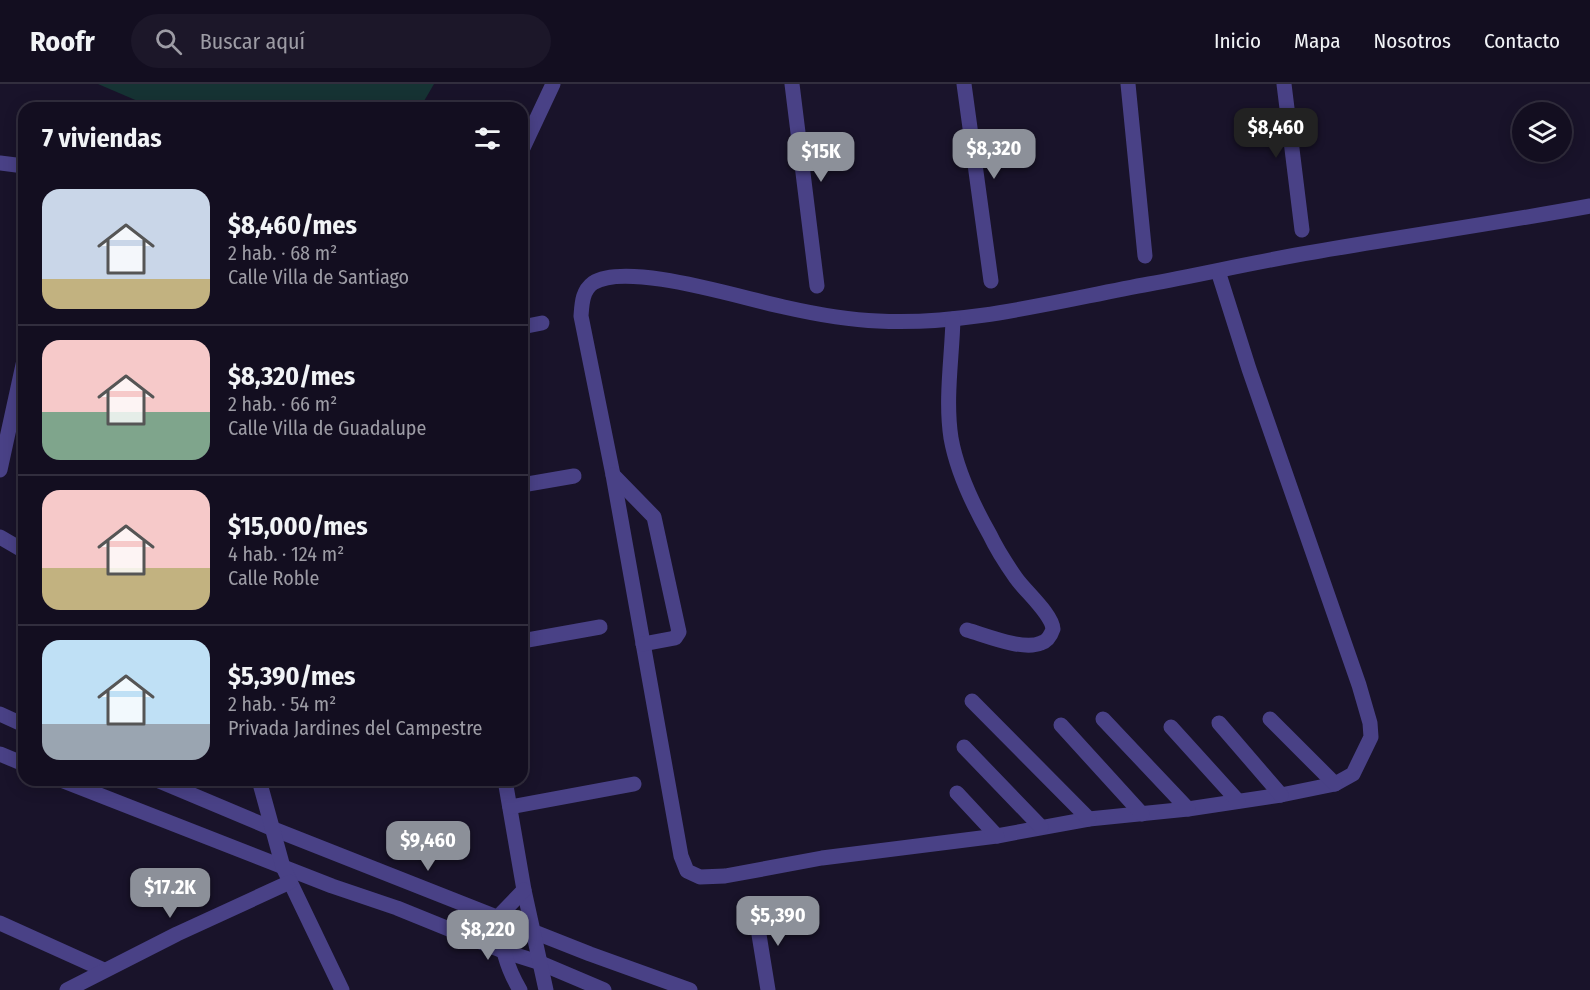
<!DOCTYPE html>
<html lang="es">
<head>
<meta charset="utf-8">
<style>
  body { margin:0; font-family:"Fira Sans Condensed",sans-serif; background:#1c1729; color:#f1f3f6; height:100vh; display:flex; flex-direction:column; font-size:22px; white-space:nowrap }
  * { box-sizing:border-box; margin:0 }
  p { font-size:20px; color:#9d9ca5 }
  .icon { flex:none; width:33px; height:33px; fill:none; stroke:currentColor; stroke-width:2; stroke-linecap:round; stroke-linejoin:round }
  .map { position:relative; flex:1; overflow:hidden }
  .sheet { position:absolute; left:18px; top:18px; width:510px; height:684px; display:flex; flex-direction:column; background:#130e20; border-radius:18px; box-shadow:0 3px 15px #0003,0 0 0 2px #322e3e }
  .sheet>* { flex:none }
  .tools { position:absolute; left:1512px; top:18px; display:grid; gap:12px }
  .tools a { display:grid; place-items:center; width:60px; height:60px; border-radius:50%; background:#130e20; box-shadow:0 3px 15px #0003,0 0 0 2px #322e3e; font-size:30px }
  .price { position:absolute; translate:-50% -51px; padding:0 14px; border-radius:12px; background:#8c9099; color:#fff; font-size:20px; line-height:39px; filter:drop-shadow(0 2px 3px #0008) }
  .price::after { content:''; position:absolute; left:50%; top:36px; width:18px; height:14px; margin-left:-9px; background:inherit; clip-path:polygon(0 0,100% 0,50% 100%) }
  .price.selected { background:#222; color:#fff }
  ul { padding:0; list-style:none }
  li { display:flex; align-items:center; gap:18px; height:150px; padding:0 24px }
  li+li { border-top:2px solid #322e3e }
  li span { display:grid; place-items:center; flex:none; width:168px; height:120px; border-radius:18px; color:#555 }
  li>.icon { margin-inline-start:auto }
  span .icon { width:72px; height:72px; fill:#fffc; stroke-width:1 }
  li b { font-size:26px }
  h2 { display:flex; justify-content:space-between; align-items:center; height:72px; padding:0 24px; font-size:26px }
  header { display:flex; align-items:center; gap:36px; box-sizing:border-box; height:84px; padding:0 30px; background:#130e20; border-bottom:2px solid #322e3e }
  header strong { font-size:28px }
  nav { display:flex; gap:33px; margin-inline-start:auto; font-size:21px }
  .search { width:420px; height:54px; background:#1c1729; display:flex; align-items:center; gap:15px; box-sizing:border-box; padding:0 21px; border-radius:33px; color:#9d9ca5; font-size:22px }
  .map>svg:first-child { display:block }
  .green { fill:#163334 }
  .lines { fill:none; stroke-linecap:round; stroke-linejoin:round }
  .minor { stroke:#494186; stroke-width:15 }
</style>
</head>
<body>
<header>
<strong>Roofr</strong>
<div class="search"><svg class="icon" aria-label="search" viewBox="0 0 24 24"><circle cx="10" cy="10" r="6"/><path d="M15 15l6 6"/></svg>Buscar aquí</div>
<nav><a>Inicio</a><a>Mapa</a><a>Nosotros</a><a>Contacto</a></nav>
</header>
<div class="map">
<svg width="1590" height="906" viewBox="0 0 1590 906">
  <rect width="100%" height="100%" fill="#19132a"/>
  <path class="green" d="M98 0H434L420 24H154Z"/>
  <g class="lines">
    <g class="minor">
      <path d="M792 0 817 202"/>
      <path d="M964 0 991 197"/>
      <path d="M1128 0 1145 172"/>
      <path d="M1284 0 1302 146"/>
      <path d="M522 66 553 0"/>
      <path d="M0 79 24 82"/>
      <path d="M1218 187 1249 285 1359 601 1370 639 1371 653 1353 690 1335 700 1281 711 1188 725 1089 735 997 752 822 774 725 792 700 793 687 787 681 772 613 391 581 232C582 220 582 207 593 199 627 177 744 215 784 223 815 230 847 236 878 237 967 242 1061 216 1149 200 1204 190 1259 177 1314 168 1406 152 1498 139 1590 122"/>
      <path d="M953 235C952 274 945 315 951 354 957 388 973 421 990 451 997 466 1007 481 1016 494 1025 507 1052 530 1053 545 1051 551 1048 557 1041 559 1023 567 985 551 967 546"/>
      <path d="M522 243 542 239"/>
      <path d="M0 386 24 276"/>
      <path d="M613 391 654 433 679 548 675 554 643 560"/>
      <path d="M522 401 574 392"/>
      <path d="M0 453 24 467"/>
      <path d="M522 557 600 543"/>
      <path d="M972 617 1089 735"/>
      <path d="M0 630 24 641"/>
      <path d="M1103 635 1188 725"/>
      <path d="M1270 635 1335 700"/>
      <path d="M1219 639 1281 711"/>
      <path d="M1061 641 1142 730"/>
      <path d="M1171 643 1238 717"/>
      <path d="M964 663 1041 743"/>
      <path d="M0 670 24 680"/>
      <path d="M61 696 332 802 397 824 503 867 538 878 604 906"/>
      <path d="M157 696 271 744 590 870 690 906"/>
      <path d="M259 696 283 783 342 906"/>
      <path d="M505 696 524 806 546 906"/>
      <path d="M957 709 997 752"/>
      <path d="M510 723 634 700"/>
      <path d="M755 826 768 906"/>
      <path d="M0 839 104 886"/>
      <path d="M67 906 177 850 290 798"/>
      <path d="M520 906C505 881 502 862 498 833L524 806"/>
    </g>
  </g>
</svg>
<div class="tools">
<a><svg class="icon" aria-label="layers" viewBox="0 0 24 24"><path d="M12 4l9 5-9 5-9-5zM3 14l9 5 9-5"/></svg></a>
</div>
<b class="price selected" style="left:1276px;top:75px">$8,460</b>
<b class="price" style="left:994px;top:96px">$8,320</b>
<b class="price" style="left:821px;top:99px">$15K</b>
<b class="price" style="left:428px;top:788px">$9,460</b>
<b class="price" style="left:170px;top:835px">$17.2K</b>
<b class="price" style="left:778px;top:863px">$5,390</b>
<b class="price" style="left:488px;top:877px">$8,220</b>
<section class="sheet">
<h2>7 viviendas<svg class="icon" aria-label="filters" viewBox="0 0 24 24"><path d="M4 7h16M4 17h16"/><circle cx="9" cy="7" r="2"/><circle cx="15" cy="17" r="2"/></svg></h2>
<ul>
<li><span style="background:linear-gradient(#c9d6e8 75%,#c2b280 0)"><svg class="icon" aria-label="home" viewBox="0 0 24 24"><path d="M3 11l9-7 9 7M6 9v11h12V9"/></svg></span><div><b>$8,460/mes</b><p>2 hab. · 68 m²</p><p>Calle Villa de Santiago</p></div></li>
<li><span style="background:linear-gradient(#f6c9c9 60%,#7fa58c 0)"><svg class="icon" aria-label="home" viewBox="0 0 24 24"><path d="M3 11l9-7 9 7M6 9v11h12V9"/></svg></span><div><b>$8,320/mes</b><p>2 hab. · 66 m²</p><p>Calle Villa de Guadalupe</p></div></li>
<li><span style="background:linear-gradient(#f6c9c9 65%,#c2b280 0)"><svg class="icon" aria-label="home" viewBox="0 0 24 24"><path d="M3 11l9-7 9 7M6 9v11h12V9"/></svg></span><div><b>$15,000/mes</b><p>4 hab. · 124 m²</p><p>Calle Roble</p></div></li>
<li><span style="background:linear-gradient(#bfe0f5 70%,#9aa5b1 0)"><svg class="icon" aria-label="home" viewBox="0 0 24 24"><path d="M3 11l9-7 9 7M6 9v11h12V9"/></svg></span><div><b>$5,390/mes</b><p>2 hab. · 54 m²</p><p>Privada Jardines del Campestre</p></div></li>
</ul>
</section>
</div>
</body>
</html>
